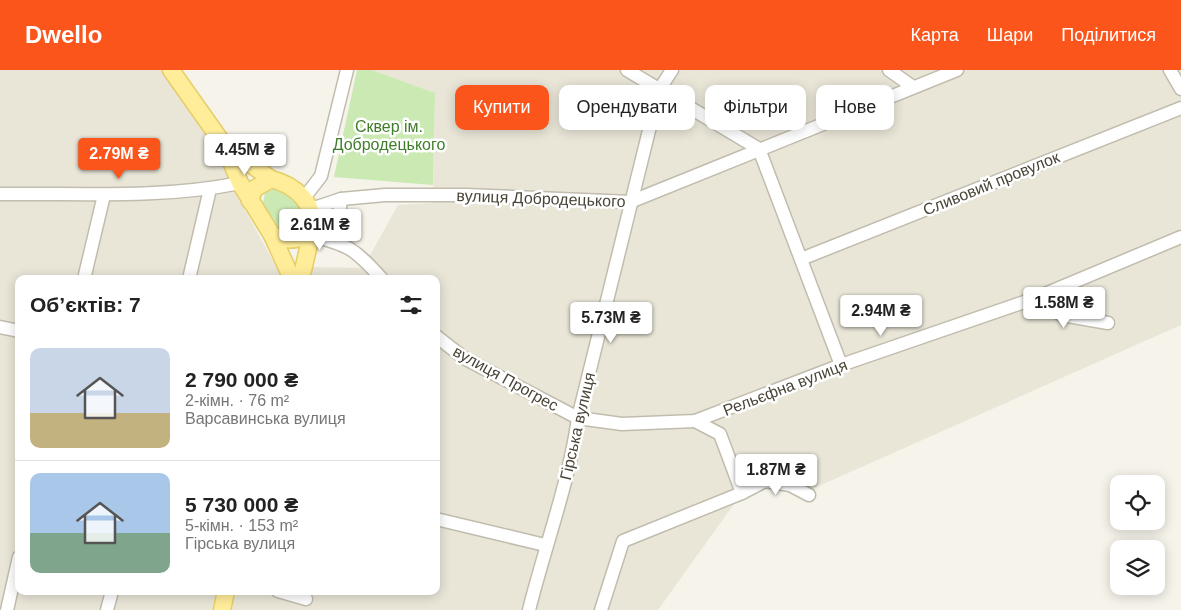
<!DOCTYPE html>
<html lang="uk">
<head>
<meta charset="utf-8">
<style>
  body { margin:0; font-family:Helvetica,sans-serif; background:#f6f6f6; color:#222; height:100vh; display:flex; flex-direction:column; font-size:19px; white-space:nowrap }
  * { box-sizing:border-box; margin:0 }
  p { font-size:16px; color:#767676 }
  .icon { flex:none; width:28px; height:28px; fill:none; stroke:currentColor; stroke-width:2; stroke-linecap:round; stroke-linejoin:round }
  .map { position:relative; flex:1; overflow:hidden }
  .side { position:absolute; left:15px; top:205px; width:425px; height:320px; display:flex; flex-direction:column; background:#fff; border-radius:10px; box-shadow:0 2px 12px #0003 }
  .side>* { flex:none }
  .top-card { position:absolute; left:455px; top:15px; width:475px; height:45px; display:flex; gap:10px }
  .buttons { position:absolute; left:1110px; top:405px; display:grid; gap:10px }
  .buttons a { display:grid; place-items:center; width:55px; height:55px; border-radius:10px; background:#fff; box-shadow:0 2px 12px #0003; font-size:25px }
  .price { position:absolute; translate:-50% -42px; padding:0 11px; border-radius:5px; background:#fff; color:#222; font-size:16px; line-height:32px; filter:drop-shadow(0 1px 2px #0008) }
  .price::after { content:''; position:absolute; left:50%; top:30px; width:15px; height:11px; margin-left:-8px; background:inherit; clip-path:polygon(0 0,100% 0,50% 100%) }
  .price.selected { background:#fc551b; color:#fff }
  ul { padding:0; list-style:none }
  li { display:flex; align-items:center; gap:15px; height:125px; padding:0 15px }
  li+li { border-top:1px solid #e0e0e0 }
  li span { display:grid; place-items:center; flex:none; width:140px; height:100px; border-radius:10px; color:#555 }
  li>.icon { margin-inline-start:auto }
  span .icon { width:60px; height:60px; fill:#fffc; stroke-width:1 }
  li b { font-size:21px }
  h2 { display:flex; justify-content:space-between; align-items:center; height:60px; padding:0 15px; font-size:21px }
  .pill { padding:0 18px; border-radius:10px; background:#fff; box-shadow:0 2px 12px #0003; font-size:18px; line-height:45px }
  .pill.selected { background:#fc551b; color:#fff }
  header { display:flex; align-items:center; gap:30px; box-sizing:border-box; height:70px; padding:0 25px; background:#fc551b; color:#fff }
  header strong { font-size:24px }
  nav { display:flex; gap:28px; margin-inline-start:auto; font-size:18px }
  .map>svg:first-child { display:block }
  .residential { fill:#e9e6d8 }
  .green { fill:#cbe9b3 }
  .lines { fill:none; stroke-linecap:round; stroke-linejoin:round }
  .minor-casing { stroke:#c1bcad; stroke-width:15 }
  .major-casing { stroke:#e5cd68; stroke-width:19 }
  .minor { stroke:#fff; stroke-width:12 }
  .major { stroke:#ffed9a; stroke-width:16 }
  .labels { text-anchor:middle; stroke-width:5; stroke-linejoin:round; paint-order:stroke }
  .park-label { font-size:16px; fill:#407d2a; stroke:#fff }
  .street-label { font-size:16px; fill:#4a4538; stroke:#fff }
</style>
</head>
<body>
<header>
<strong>Dwello</strong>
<nav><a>Карта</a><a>Шари</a><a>Поділитися</a></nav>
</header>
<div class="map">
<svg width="1181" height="540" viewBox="0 0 1181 540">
  <rect width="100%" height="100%" fill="#f5f3ea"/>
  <g class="residential">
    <path d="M0 0H168L217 76 236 124 283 209H19V521H217L212 540H0Z"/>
    <path d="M372 0H1181V255L812 419 776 406 749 413 658 540H229L233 521H436V209H310L313 197 363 198 398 135 433 133 435 23Z"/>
  </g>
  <g class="green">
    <path d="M357 0H372L435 23 433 115 334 107Z"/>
    <path d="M274 119C296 124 307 137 305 159L300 163 281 161 263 133 265 123Z"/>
  </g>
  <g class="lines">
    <defs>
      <g id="minor">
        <path d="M627 0 759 79 841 295"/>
        <path d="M889 0 913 17"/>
        <path d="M1170 0 1181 19"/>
        <path d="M0 124C80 123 161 129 240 113"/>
        <path d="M304 128 321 106 347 0"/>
        <path d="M311 139 341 129 385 125H466L630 132 957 0"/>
        <path d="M309 165C349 175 354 178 382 209"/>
        <path d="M336 171 341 129"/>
        <path d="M801 189 1181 38"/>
        <path d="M84 209 104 125"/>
        <path d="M189 209 210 119"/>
        <path d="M1033 229 1062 245 1108 253"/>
        <path d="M0 257 19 261"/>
        <path d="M436 266 464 288 578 348 622 354 695 351 841 295 1033 229 1181 167"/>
        <path d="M695 351 720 364 742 423"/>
        <path d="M436 449 545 475"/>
        <path d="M278 521 306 529"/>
        <path d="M7 540 19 487"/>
        <path d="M107 540 112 521"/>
        <path d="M529 540C545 476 569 413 578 348L659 20 672 0"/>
        <path d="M601 540 623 471 742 423 765 411 790 415 809 425"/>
      </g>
      <g id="major">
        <path d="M171 0 224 75 240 113 272 165 292 209"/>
        <path d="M224 75 271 109"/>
        <path d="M250 131 254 119 271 109C295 115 313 131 313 157L301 209"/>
        <path d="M272 165C287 171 295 171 309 165"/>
        <path d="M222 540 226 521"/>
      </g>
    </defs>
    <use href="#minor" class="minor-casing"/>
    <use href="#major" class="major-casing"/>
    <use href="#minor" class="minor"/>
    <use href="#major" class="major"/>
  </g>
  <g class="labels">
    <g class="park-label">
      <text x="389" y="62">Сквер ім.<tspan x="389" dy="18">Добродецького</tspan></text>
    </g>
    <g class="street-label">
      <text transform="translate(991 113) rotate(-22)" y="6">Сливовий провулок</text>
      <text transform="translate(541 128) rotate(2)" y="6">вулиця Добродецького</text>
      <text transform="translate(506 308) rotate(29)" y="6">вулиця Прогрес</text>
      <text transform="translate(785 317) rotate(-21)" y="6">Рельєфна вулиця</text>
      <text transform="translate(577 356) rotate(-77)" y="6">Гірська вулиця</text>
    </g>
  </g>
</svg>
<div class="buttons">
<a><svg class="icon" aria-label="locate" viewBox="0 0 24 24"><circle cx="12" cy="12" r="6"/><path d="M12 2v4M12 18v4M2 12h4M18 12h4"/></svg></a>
<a><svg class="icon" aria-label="layers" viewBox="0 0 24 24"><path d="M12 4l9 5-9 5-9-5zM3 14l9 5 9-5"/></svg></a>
</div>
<b class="price" style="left:245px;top:106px">4.45M ₴</b>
<b class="price selected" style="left:119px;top:110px">2.79M ₴</b>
<b class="price" style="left:320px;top:181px">2.61M ₴</b>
<b class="price" style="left:1064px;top:259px">1.58M ₴</b>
<b class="price" style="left:881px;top:267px">2.94M ₴</b>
<b class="price" style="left:611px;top:274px">5.73M ₴</b>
<b class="price" style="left:776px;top:426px">1.87M ₴</b>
<div class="top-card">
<a class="pill selected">Купити</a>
<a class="pill">Орендувати</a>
<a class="pill">Фільтри</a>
<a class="pill">Нове</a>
</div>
<section class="side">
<h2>Об’єктів: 7<svg class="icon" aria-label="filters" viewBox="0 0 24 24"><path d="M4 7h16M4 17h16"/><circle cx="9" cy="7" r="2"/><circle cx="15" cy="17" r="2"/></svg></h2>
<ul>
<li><span style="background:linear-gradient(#c9d6e8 65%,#c2b280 0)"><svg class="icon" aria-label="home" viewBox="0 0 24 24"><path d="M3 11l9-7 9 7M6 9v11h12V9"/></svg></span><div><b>2 790 000 ₴</b><p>2-кімн. · 76 m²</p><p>Варсавинська вулиця</p></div></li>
<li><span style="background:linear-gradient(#a9c7e8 60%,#7fa58c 0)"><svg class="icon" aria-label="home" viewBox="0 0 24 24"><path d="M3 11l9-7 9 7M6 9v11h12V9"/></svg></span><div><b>5 730 000 ₴</b><p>5-кімн. · 153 m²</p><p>Гірська вулиця</p></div></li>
</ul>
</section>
</div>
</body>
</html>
